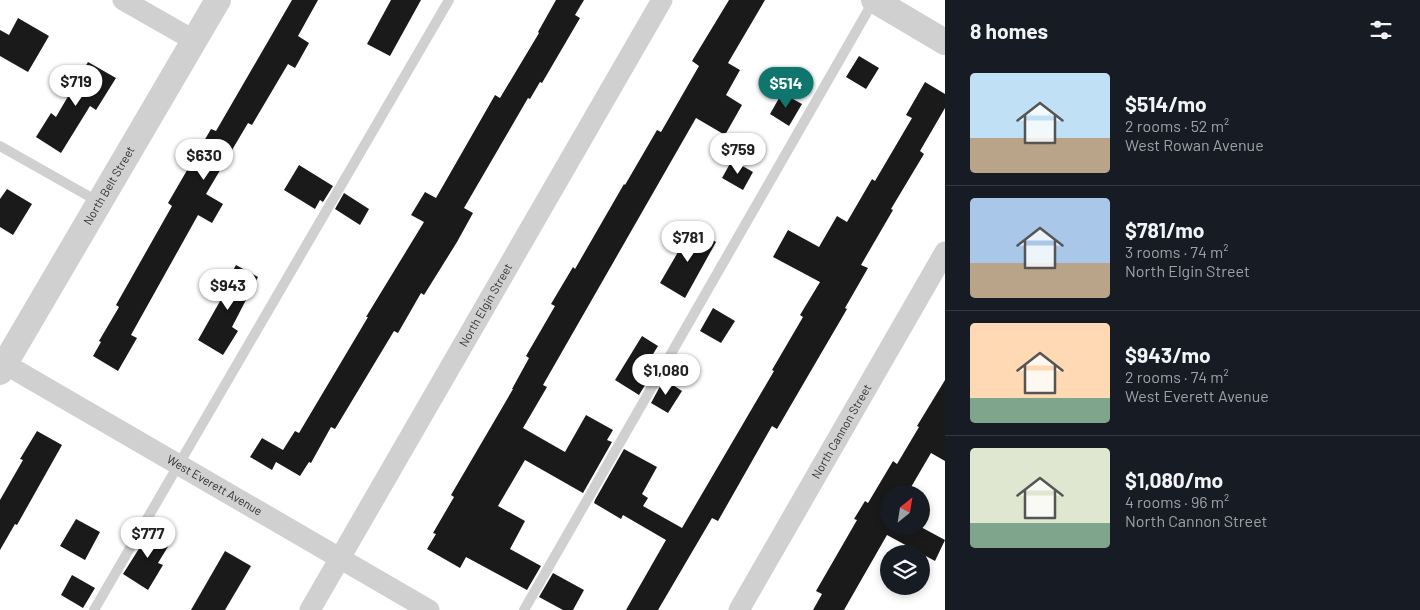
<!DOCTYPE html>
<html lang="en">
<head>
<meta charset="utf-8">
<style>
  body { margin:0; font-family:Barlow,sans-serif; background:#20242c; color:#f1f3f6; height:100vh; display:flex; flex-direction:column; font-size:19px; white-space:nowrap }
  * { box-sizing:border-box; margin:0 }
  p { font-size:16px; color:#9ea1a6 }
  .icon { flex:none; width:28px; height:28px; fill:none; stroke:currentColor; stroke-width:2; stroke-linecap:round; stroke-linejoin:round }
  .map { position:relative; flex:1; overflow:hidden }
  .panel { display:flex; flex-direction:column; background:#171b24; width:475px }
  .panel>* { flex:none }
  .needle { width:32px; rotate:30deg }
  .controls { position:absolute; left:880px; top:485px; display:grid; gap:10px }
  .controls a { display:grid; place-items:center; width:50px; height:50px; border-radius:50%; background:#171b24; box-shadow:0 2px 8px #0003; font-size:25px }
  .price { position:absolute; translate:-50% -42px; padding:0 11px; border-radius:18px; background:#fff; color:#222; font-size:16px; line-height:32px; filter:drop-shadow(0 1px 2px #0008) }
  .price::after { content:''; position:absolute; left:50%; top:30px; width:15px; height:11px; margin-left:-8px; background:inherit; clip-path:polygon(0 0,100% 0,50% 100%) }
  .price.active { background:#0f766e; color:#fff }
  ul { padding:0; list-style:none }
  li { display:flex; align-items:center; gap:15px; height:125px; padding:0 25px }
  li+li { border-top:1px solid #363941 }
  li span { display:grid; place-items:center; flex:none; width:140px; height:100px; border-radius:5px; color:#555 }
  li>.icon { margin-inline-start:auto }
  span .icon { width:60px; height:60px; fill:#fffc; stroke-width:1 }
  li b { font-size:21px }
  h2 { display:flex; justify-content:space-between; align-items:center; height:60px; padding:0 25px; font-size:21px }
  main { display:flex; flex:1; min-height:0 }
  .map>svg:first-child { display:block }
  .building { fill:#1a1a1a }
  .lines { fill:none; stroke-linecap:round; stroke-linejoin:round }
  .service { stroke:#d0d0d0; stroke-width:10 }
  .minor { stroke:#d0d0d0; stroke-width:21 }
  .tertiary { stroke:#d0d0d0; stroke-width:26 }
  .labels { text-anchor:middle; stroke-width:5; stroke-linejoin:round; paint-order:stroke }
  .street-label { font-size:12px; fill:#333; stroke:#fff }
</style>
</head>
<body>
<main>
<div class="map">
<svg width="945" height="610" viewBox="0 0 945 610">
  <rect width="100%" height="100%" fill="#fff"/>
  <g class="building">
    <path d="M292 0H318L298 36 309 43 295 68 288 64 252 125 248 123 206 194 223 204 212 223 198 215 131 335 137 338 118 371 93 356 101 342 99 341 119 307 116 305 172 206 168 203 211 129 216 131Z"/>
    <path d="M391 0H421L390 56 367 44Z"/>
    <path d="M556 0H584L575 15 580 18 542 83 540 82 530 99 528 98 464 208 473 213 457 242 424 295 421 293 398 333 394 331 335 429 331 427 311 463 309 462 300 476 276 462 272 470 250 457 262 438 283 450 295 431 299 433 368 317H366L424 222 411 215 425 192 436 198 495 95 500 98 539 33 538 32Z"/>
    <path d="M729 0H765L728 63 740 70 726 95 742 105 725 135 696 118 543 385 547 387 523 428 565 452 586 415 613 430 607 440 612 442 583 493 525 460 498 506 525 521 510 549 541 566 527 590 466 557 460 568 427 549 436 534 433 533 454 497 451 495 513 389H512L529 358 526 356 555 306 551 304 573 267 575 269 624 184 625 185 657 130 661 132 699 66 692 61Z"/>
    <path d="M18 18 49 36 28 72 0 56V30L9 35Z"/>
    <path d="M859 56 879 68 866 89 846 77Z"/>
    <path d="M88 62 116 78 96 110 90 106 61 153 36 137 51 113 56 117Z"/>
    <path d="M925 82 945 94V108L920 151 924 154 891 209 893 210 861 265 868 268 845 308 847 309 777 429 772 426 718 521 712 518 658 610H626L666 540 623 515 621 519 594 503 595 500 624 449 657 467 642 494 648 498 643 506 682 528 774 371 772 370 803 317 800 315 820 282 773 257 788 230 819 247 837 216 847 222 872 179 875 181 912 118 906 115Z"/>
    <path d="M782 93 802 104 789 126 770 114Z"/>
    <path d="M732 160 753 172 743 190 722 178Z"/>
    <path d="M299 165 333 186 323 202 320 200 315 209 284 190Z"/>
    <path d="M7 189 32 204 13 235 0 227V199Z"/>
    <path d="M344 193 369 209 360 225 335 209Z"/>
    <path d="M692 228 716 242 685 298 660 283Z"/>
    <path d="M236 265 258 277 232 327 238 331 223 355 198 340 228 287 225 285Z"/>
    <path d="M713 308 735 321 721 343 700 331Z"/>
    <path d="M642 336 658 346 645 367 653 372 639 395 615 380Z"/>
    <path d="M664 379 682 391 668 413 651 403Z"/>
    <path d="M945 380V461L931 453 907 494H889V526H919L945 540 935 561 887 535 844 610H813L822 594 816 591 857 520 854 519 865 501 868 503 893 461 897 464 919 427 917 426Z"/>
    <path d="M37 431 62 445 17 525 15 524 0 550V500L23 460 20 459Z"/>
    <path d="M76 519 100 532 85 560 60 546Z"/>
    <path d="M152 528 172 540 158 563 163 565 148 590 123 574Z"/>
    <path d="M225 551 251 566 225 610H191Z"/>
    <path d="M553 573 584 590 573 610H563L539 597Z"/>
    <path d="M72 575 95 588 83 608 61 595Z"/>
  </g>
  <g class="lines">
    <g class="service">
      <path d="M0 146 99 202"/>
      <path d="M94 610 449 0"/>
      <path d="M524 610 874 0"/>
    </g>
    <g class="minor">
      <path d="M123 0 195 41"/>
      <path id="s1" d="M0 361 429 610"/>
      <path id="s2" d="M310 610 662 0"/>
      <path id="s3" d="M739 610 945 252"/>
    </g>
    <g class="tertiary">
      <path d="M874 0 945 42"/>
      <path id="s4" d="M0 372 218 0"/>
    </g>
  </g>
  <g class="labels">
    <g class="street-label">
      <text dy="4" stroke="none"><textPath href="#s4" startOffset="216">North Belt Street</textPath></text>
      <text dy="4" stroke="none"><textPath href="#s2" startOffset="352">North Elgin Street</textPath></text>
      <text dy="4" stroke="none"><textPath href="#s3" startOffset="206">North Cannon Street</textPath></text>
      <text dy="4" stroke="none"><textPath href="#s1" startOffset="248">West Everett Avenue</textPath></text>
    </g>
  </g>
</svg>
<div class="controls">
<a><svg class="needle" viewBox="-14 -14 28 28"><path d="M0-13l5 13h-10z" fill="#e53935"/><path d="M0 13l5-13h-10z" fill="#9ea1a6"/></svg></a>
<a><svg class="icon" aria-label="layers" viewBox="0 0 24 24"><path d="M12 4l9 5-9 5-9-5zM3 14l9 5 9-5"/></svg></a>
</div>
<b class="price" style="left:76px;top:107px">$719</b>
<b class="price active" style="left:786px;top:109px">$514</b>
<b class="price" style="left:738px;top:175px">$759</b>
<b class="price" style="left:204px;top:181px">$630</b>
<b class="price" style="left:688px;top:263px">$781</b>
<b class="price" style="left:228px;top:311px">$943</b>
<b class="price" style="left:666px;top:396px">$1,080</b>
<b class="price" style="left:148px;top:559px">$777</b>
</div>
<section class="panel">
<h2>8 homes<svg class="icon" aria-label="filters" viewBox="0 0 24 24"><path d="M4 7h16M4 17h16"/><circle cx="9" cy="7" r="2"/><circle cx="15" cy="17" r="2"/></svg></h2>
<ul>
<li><span style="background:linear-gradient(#bfe0f5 65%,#b9a48a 0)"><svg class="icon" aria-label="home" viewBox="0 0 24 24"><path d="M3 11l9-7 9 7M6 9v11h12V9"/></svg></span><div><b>$514/mo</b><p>2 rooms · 52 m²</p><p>West Rowan Avenue</p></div></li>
<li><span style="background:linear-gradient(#a9c7e8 65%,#b9a48a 0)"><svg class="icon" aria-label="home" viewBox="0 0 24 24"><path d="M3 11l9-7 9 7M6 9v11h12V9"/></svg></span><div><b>$781/mo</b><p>3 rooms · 74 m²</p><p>North Elgin Street</p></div></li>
<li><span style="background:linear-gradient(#ffd9b3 75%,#7fa58c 0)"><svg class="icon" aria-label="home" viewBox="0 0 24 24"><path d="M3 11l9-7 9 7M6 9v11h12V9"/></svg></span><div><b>$943/mo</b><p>2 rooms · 74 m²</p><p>West Everett Avenue</p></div></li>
<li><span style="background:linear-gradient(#dfe7d0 75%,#7fa58c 0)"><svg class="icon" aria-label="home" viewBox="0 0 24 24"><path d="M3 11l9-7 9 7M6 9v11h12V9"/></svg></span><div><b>$1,080/mo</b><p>4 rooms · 96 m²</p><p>North Cannon Street</p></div></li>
</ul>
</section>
</main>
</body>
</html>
